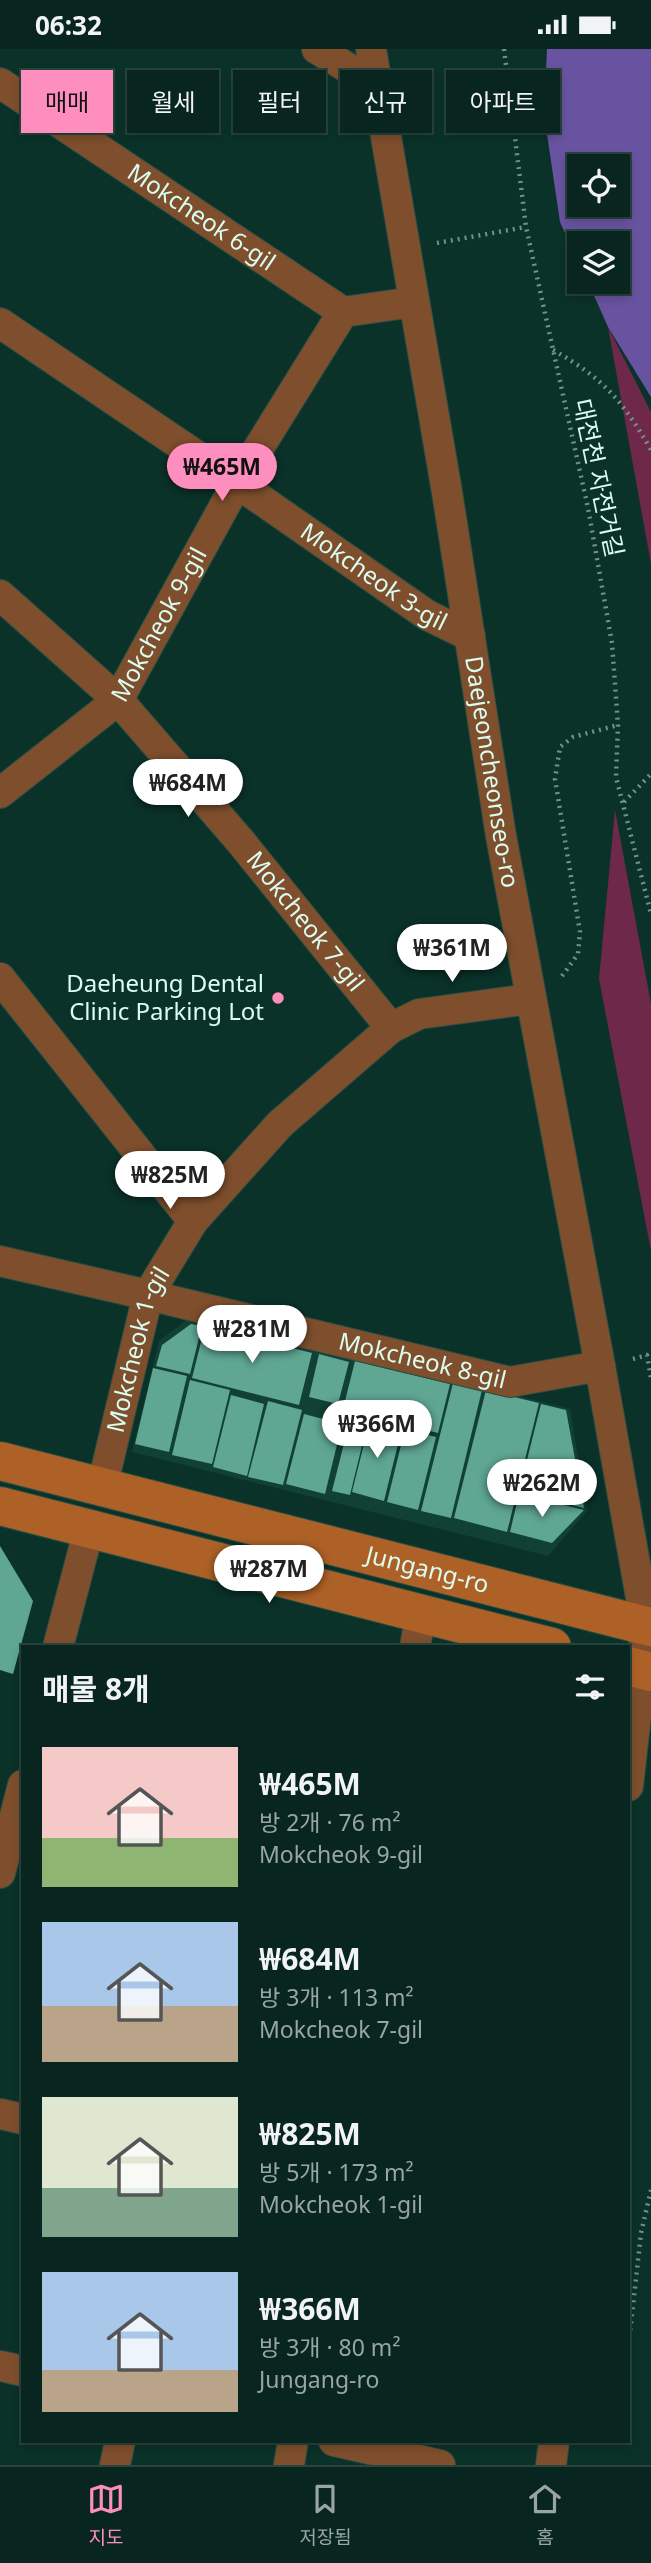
<!DOCTYPE html>
<html lang="ko">
<head>
<meta charset="utf-8">
<style>
  body { margin:0; font-family:"Noto Sans","Noto Sans KR",sans-serif; background:#16322c; color:#f1f3f6; height:100vh; display:flex; flex-direction:column; font-size:26px; white-space:nowrap }
  * { box-sizing:border-box; margin:0 }
  p { font-size:23px; color:#98a5a4 }
  .icon { flex:none; width:38px; height:38px; fill:none; stroke:currentColor; stroke-width:2; stroke-linecap:round; stroke-linejoin:round }
  .map { position:relative; flex:1; overflow:hidden }
  .sheet { position:absolute; left:21px; top:1596px; width:609px; height:798px; display:flex; flex-direction:column; background:#08261f; border-radius:0px; box-shadow:0 4px 10px #0003,0 0 0 2px #29433d }
  .sheet>* { flex:none }
  .banner { position:absolute; left:21px; top:21px; width:609px; height:63px; display:flex; gap:14px }
  .controls { position:absolute; left:567px; top:105px; display:grid; gap:14px }
  .controls a { display:grid; place-items:center; width:63px; height:63px; border-radius:0px; background:#08261f; box-shadow:0 4px 10px #0003,0 0 0 2px #29433d; font-size:35px }
  .price { position:absolute; translate:-50% -60px; padding:0 16px; border-radius:24px; background:#fff; color:#222; font-size:23px; line-height:46px; filter:drop-shadow(0 2px 4px #0008) }
  .price::after { content:''; position:absolute; left:50%; top:42px; width:21px; height:16px; margin-left:-10px; background:inherit; clip-path:polygon(0 0,100% 0,50% 100%) }
  .price.current { background:#fe8ebd; color:#111 }
  ul { padding:0; list-style:none }
  li { display:flex; align-items:center; gap:21px; height:175px; padding:0 21px }
  li span { display:grid; place-items:center; flex:none; width:196px; height:140px; border-radius:0px; color:#555 }
  li>.icon { margin-inline-start:auto }
  span .icon { width:84px; height:84px; fill:#fffc; stroke-width:1 }
  li b { font-size:30px }
  h2 { display:flex; justify-content:space-between; align-items:center; height:84px; padding:0 21px; font-size:30px }
  .chip { padding:0 24px; border-radius:0px; background:#08261f; box-shadow:0 4px 10px #0003,0 0 0 2px #29433d; font-size:24px; line-height:63px }
  .chip.current { background:#fe8ebd; color:#111 }
  .status { display:flex; justify-content:space-between; align-items:center; height:49px; padding:0 35px; background:#08261f; direction:ltr }
  .status svg { height:19px; fill:currentColor }
  .tab-bar { display:flex; justify-content:space-around; align-items:center; height:98px; border-top:2px solid #29433d; background:#08261f; font-size:19px; color:#98a5a4 }
  .tab-bar a { display:grid; justify-items:center; gap:4px }
  .tab-bar .current { color:#fe8ebd }
  .map>svg:first-child { display:block }
  .built { fill:#114035 }
  .green { fill:#6e2849 }
  .water { fill:#6853a0; fill-rule:evenodd }
  .building { fill:#5fa693 }
  .lines { fill:none; stroke-linecap:round; stroke-linejoin:round }
  .street-casing { stroke:#274e45; stroke-width:32 }
  .secondary-casing { stroke:#274e45; stroke-width:40 }
  .path { stroke:#6e938a; stroke-width:4.5; stroke-dasharray:2 5; stroke-linecap:butt }
  .street { stroke:#7f4f2d; stroke-width:30 }
  .secondary { stroke:#ae6126; stroke-width:38 }
  .poi-dot { fill:#fe8ebd; stroke:#0a3229; stroke-width:2.5 }
  .labels { text-anchor:middle; stroke-width:7; stroke-linejoin:round; paint-order:stroke }
  .street-label { font-size:24px; fill:#dafdf2; stroke:#0a3229 }
  .poi-label { font-size:24px; fill:#dafdf2; stroke:#0a3229; text-anchor:end }
</style>
</head>
<body>
<div class="status"><b>06:32</b><svg viewBox="0 0 49 12"><path d="M0 12V9h3v3zM5 12V6h3v6zM10 12V3h3v9zM15 12V0h3v12zM26 1h20v11H26zM47 4h2v5h-2z"/></svg></div>
<div class="map">
<svg width="651" height="2416" viewBox="0 0 651 2416">
  <rect width="100%" height="100%" fill="#0a3229"/>
  <path class="built" d="M194 1265 570 1360 587 1462 548 1507 132 1403 159 1292Z"/>
  <g class="green">
    <path d="M608 278 651 363V515Z"/>
    <path d="M615 761 651 955V1202L599 930Z"/>
  </g>
  <path class="water" d="M547 0H651V348L608 278 588 233H618V194H579V214L560 173 544 65ZM579 117H618V156H579Z"/>
  <g class="building">
    <path d="M191 1275 202 1277 190 1325 156 1317 162 1296Z"/>
    <path d="M205 1277 312 1304 299 1356 192 1329Z"/>
    <path d="M319 1305 349 1313 338 1355 309 1348Z"/>
    <path d="M355 1312 450 1335 438 1384 343 1360Z"/>
    <path d="M153 1319 187 1327 169 1403 135 1395Z"/>
    <path d="M190 1331 230 1341 212 1415 172 1406Z"/>
    <path d="M453 1334 482 1341 451 1469 421 1462Z"/>
    <path d="M486 1341 539 1354 507 1483 454 1469Z"/>
    <path d="M231 1346 264 1355 247 1427 213 1418Z"/>
    <path d="M268 1352 302 1361 283 1436 248 1428Z"/>
    <path d="M541 1355 566 1361 584 1459 519 1443Z"/>
    <path d="M304 1365 342 1375 325 1445 286 1435Z"/>
    <path d="M350 1371 367 1376 350 1446 332 1442Z"/>
    <path d="M370 1371 402 1379 384 1452 352 1443Z"/>
    <path d="M405 1380 436 1388 418 1461 387 1453Z"/>
    <path d="M519 1445 584 1461 552 1494 510 1483Z"/>
    <path d="M0 1497 33 1552 13 1625 0 1621Z"/>
  </g>
  <g class="lines">
    <defs>
      <g id="street">
        <path d="M317 0 377 37"/>
        <path id="s1" d="M371 0 447 443 501 787 600 1317 646 1577 628 1737"/>
        <path id="s2" d="M0 34 343 263 414 253"/>
        <path id="s3" d="M0 274 237 434 427 566 470 587"/>
        <path id="s4" d="M0 546 118 651 241 793 391 979"/>
        <path id="s5" d="M0 744 118 651 237 434 343 263"/>
        <path d="M0 929 193 1172"/>
        <path id="s6" d="M0 1212 148 1246 510 1333 600 1317"/>
        <path id="s7" d="M102 1438 148 1246 193 1172 280 1075 391 979 419 965 530 950"/>
        <path d="M58 1598 89 1480"/>
        <path d="M415 1598 421 1564"/>
        <path d="M0 1824 23 1736"/>
        <path d="M0 2065 23 2070"/>
        <path d="M0 2317 23 2322"/>
        <path d="M334 2392 440 2416"/>
        <path d="M115 2416 120 2392"/>
        <path d="M289 2416 293 2392"/>
        <path d="M551 2416 554 2392"/>
      </g>
      <g id="secondary">
        <path id="s8" d="M0 1412 651 1578"/>
        <path d="M0 1457 552 1598"/>
        <path d="M628 1617 651 1623"/>
      </g>
    </defs>
    <use href="#street" class="street-casing"/>
    <use href="#secondary" class="secondary-casing"/>
    <g class="path">
      <path d="M504 0 526 178 588 459 612 594 618 676 616 728 651 865"/>
      <path d="M437 194 526 178"/>
      <path d="M553 301C603 329 623 352 651 401"/>
      <path d="M624 753 651 725"/>
      <path d="M562 927 578 905 580 883 555 730 560 698 573 688 618 676"/>
      <path d="M633 1310 647 1306 651 1329"/>
      <path d="M628 2302 641 2184 651 2141"/>
    </g>
    <use href="#street" class="street"/>
    <use href="#secondary" class="secondary"/>
  </g>
  <circle class="poi-dot" cx="278" cy="949" r="7"/>
  <g class="labels">
    <g class="street-label">
      <text dy="8" stroke="none"><textPath href="#s2" startOffset="242">Mokcheok 6-gil</textPath></text>
      <text transform="translate(598 429) rotate(78)" y="8">대전천 자전거길</text>
      <text dy="8" stroke="none"><textPath href="#s3" startOffset="452">Mokcheok 3-gil</textPath></text>
      <text dy="8" stroke="none"><textPath href="#s5" startOffset="236">Mokcheok 9-gil</textPath></text>
      <text dy="8" stroke="none"><textPath href="#s1" startOffset="733">Daejeoncheonseo-ro</textPath></text>
      <text dy="8" stroke="none"><textPath href="#s4" startOffset="448">Mokcheok 7-gil</textPath></text>
      <text dy="8" stroke="none"><textPath href="#s7" startOffset="142">Mokcheok 1-gil</textPath></text>
      <text dy="8" stroke="none"><textPath href="#s6" startOffset="434">Mokcheok 8-gil</textPath></text>
      <text dy="8" stroke="none"><textPath href="#s8" startOffset="441">Jungang-ro</textPath></text>
    </g>
    <g class="poi-label">
      <text x="264" y="943">Daeheung Dental<tspan x="264" dy="28">Clinic Parking Lot</tspan></text>
    </g>
  </g>
</svg>
<div class="controls">
<a><svg class="icon" aria-label="locate" viewBox="0 0 24 24"><circle cx="12" cy="12" r="6"/><path d="M12 2v4M12 18v4M2 12h4M18 12h4"/></svg></a>
<a><svg class="icon" aria-label="layers" viewBox="0 0 24 24"><path d="M12 4l9 5-9 5-9-5zM3 14l9 5 9-5"/></svg></a>
</div>
<b class="price current" style="left:222px;top:454px">₩465M</b>
<b class="price" style="left:188px;top:770px">₩684M</b>
<b class="price" style="left:452px;top:935px">₩361M</b>
<b class="price" style="left:170px;top:1162px">₩825M</b>
<b class="price" style="left:252px;top:1316px">₩281M</b>
<b class="price" style="left:377px;top:1411px">₩366M</b>
<b class="price" style="left:542px;top:1470px">₩262M</b>
<b class="price" style="left:269px;top:1556px">₩287M</b>
<div class="banner">
<a class="chip current">매매</a>
<a class="chip">월세</a>
<a class="chip">필터</a>
<a class="chip">신규</a>
<a class="chip">아파트</a>
</div>
<section class="sheet">
<h2>매물 8개<svg class="icon" aria-label="filters" viewBox="0 0 24 24"><path d="M4 7h16M4 17h16"/><circle cx="9" cy="7" r="2"/><circle cx="15" cy="17" r="2"/></svg></h2>
<ul>
<li><span style="background:linear-gradient(#f6c9c9 65%,#8fb573 0)"><svg class="icon" aria-label="home" viewBox="0 0 24 24"><path d="M3 11l9-7 9 7M6 9v11h12V9"/></svg></span><div><b>₩465M</b><p>방 2개 · 76 m²</p><p>Mokcheok 9-gil</p></div></li>
<li><span style="background:linear-gradient(#a9c7e8 60%,#b9a48a 0)"><svg class="icon" aria-label="home" viewBox="0 0 24 24"><path d="M3 11l9-7 9 7M6 9v11h12V9"/></svg></span><div><b>₩684M</b><p>방 3개 · 113 m²</p><p>Mokcheok 7-gil</p></div></li>
<li><span style="background:linear-gradient(#dfe7d0 65%,#7fa58c 0)"><svg class="icon" aria-label="home" viewBox="0 0 24 24"><path d="M3 11l9-7 9 7M6 9v11h12V9"/></svg></span><div><b>₩825M</b><p>방 5개 · 173 m²</p><p>Mokcheok 1-gil</p></div></li>
<li><span style="background:linear-gradient(#a9c7e8 70%,#b9a48a 0)"><svg class="icon" aria-label="home" viewBox="0 0 24 24"><path d="M3 11l9-7 9 7M6 9v11h12V9"/></svg></span><div><b>₩366M</b><p>방 3개 · 80 m²</p><p>Jungang-ro</p></div></li>
</ul>
</section>
</div>
<nav class="tab-bar">
<a class="current"><svg class="icon" aria-label="map" viewBox="0 0 24 24"><path d="M3 6l6-2 6 2 6-2v14l-6 2-6-2-6 2zM9 4v14M15 6v14"/></svg>지도</a>
<a><svg class="icon" aria-label="saved" viewBox="0 0 24 24"><path d="M7 4h10v16l-5-4-5 4z"/></svg>저장됨</a>
<a><svg class="icon" aria-label="home" viewBox="0 0 24 24"><path d="M3 11l9-7 9 7M6 9v11h12V9"/></svg>홈</a>
</nav>
</body>
</html>
